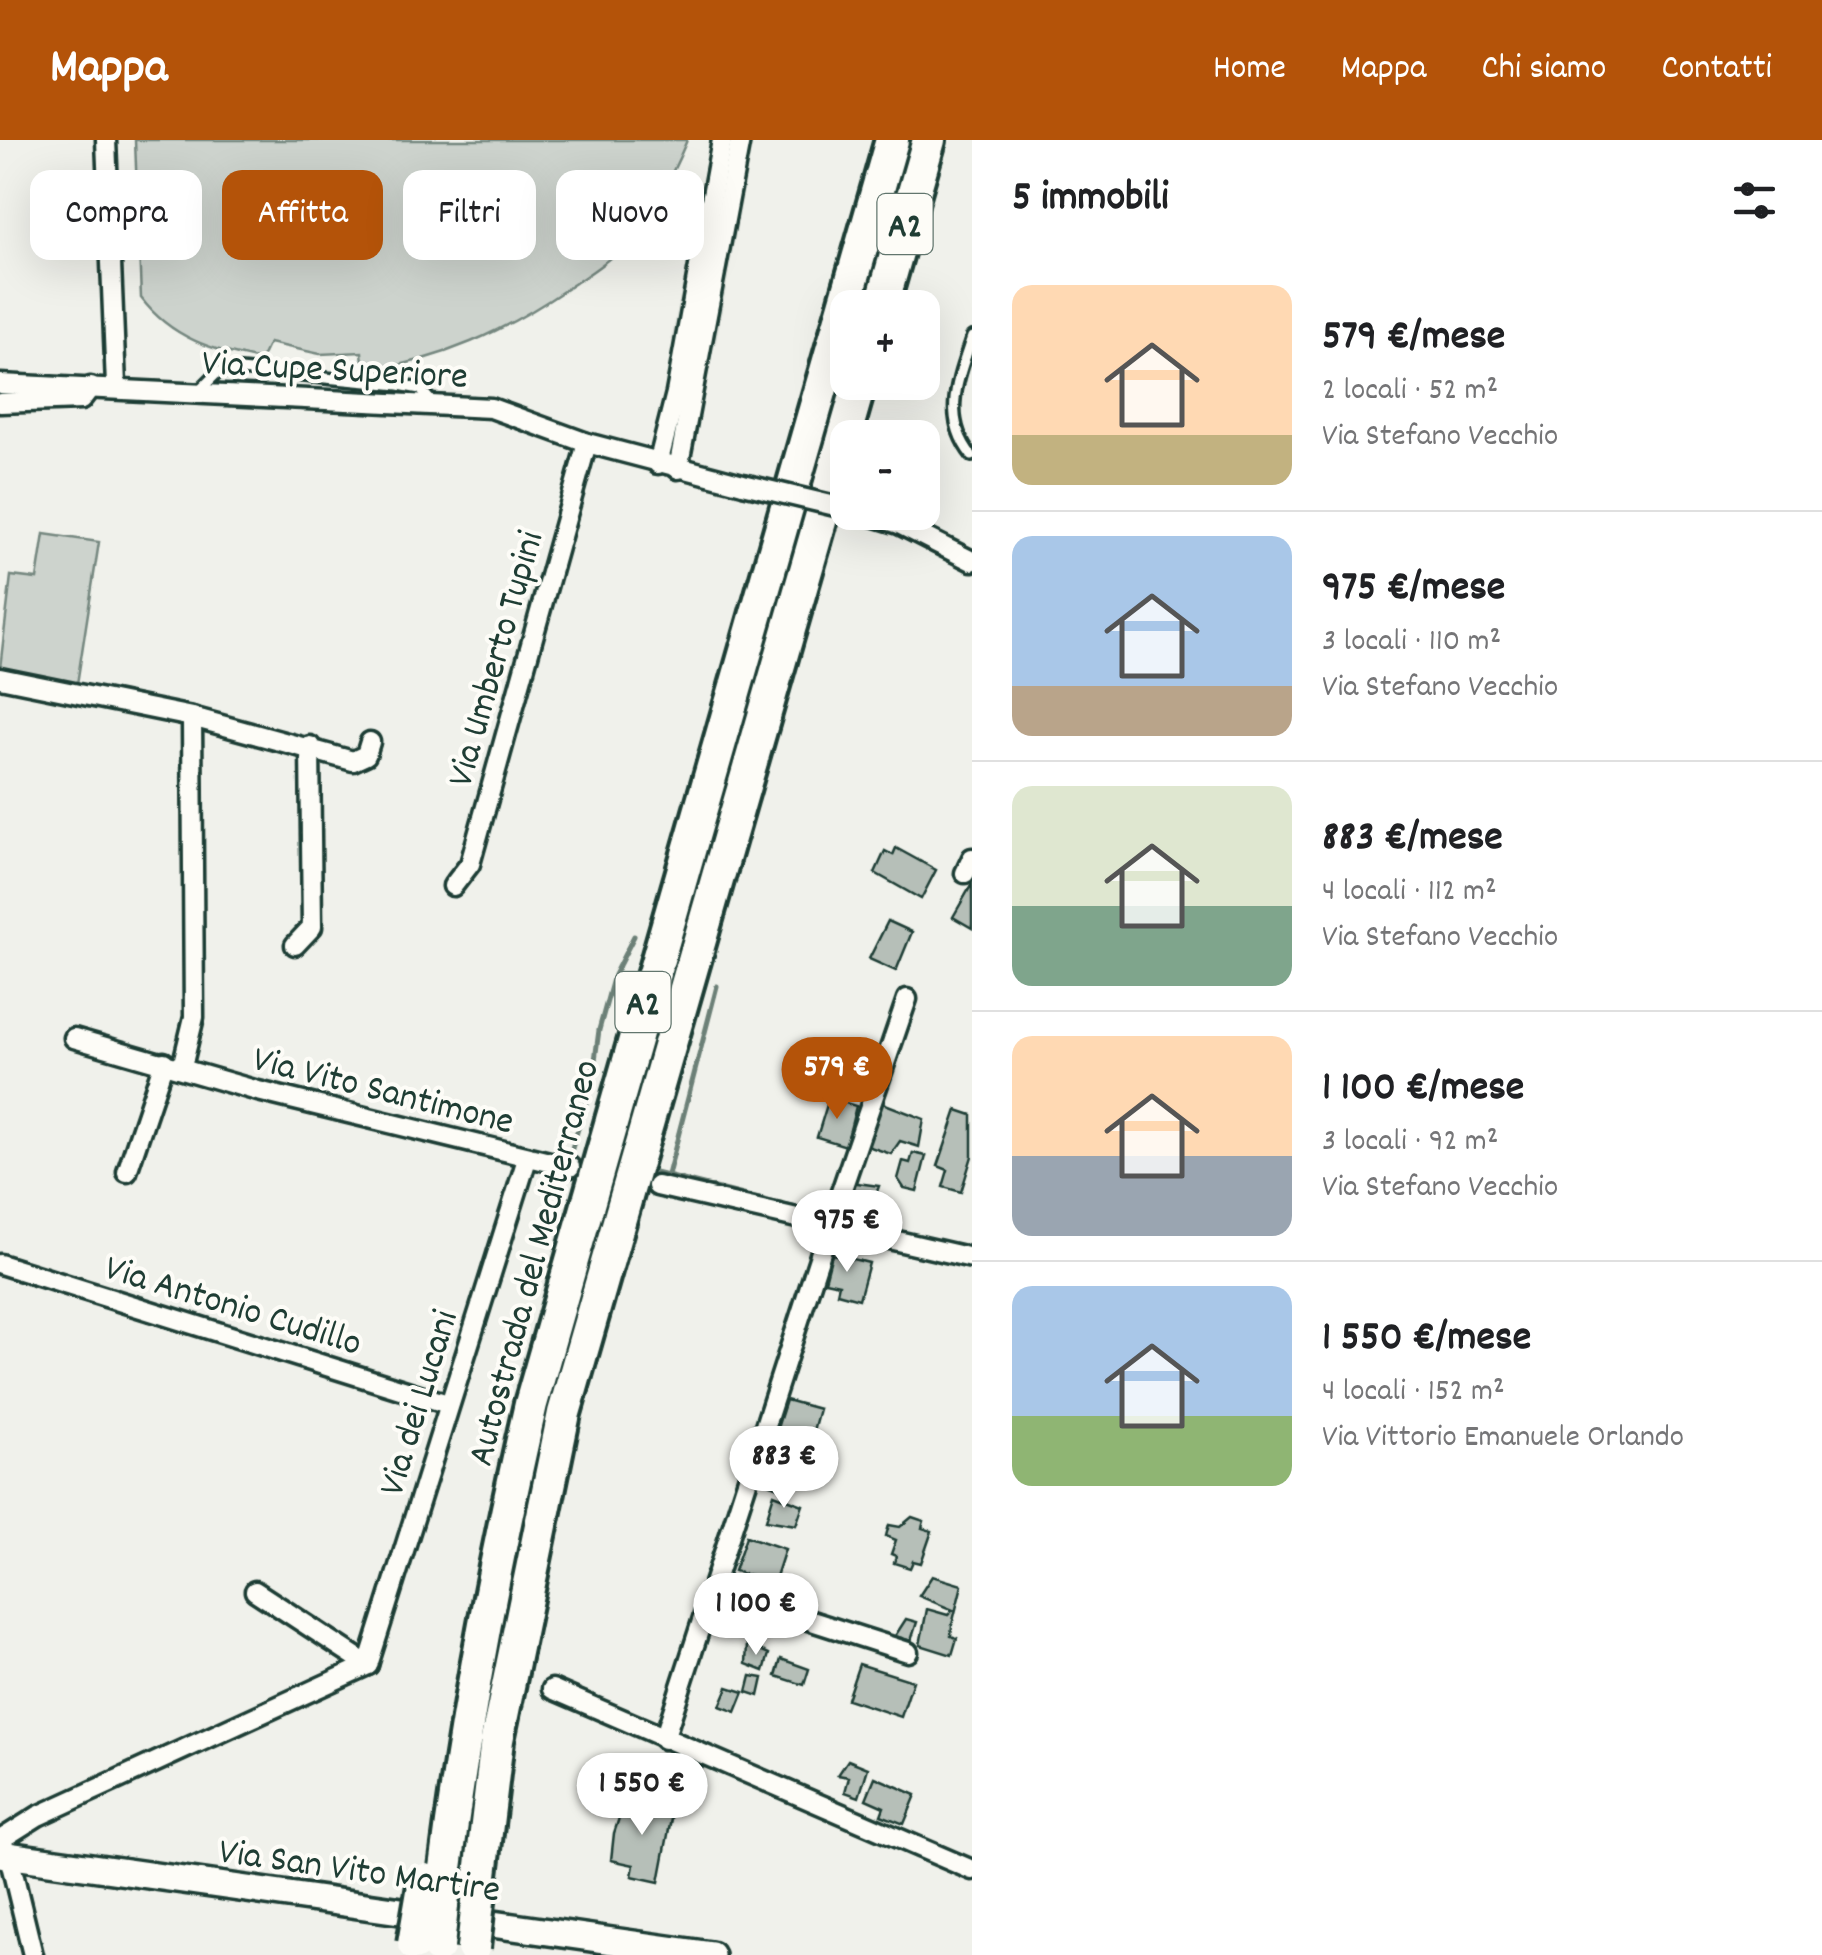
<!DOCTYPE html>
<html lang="it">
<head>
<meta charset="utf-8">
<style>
  body { margin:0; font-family:Dekko,sans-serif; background:#f6f6f6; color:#202124; height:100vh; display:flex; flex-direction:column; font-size:38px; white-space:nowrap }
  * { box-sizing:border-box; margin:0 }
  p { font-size:32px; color:#757577 }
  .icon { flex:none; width:55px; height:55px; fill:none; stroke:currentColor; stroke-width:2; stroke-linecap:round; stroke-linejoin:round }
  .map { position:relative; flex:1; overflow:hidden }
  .panel { display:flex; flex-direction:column; background:#fff; width:850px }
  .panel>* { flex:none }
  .guide { position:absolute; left:30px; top:30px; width:790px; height:90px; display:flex; gap:20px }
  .fabs { position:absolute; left:830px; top:150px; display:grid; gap:20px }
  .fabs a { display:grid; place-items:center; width:110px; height:110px; border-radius:20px; background:#fff; box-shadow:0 10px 40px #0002; font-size:50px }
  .price { position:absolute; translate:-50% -85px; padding:0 22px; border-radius:35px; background:#fff; color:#222; font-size:32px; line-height:65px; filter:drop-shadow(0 2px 5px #0008) }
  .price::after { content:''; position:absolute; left:50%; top:60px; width:30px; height:22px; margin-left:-15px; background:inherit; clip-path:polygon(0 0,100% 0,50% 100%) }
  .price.active { background:#b45309; color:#fff }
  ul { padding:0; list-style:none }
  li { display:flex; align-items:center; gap:30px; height:250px; padding:0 40px }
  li+li { border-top:2px solid #e0e0e0 }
  li span { display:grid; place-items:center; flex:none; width:280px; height:200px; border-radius:20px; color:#555 }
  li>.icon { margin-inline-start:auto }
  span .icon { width:120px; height:120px; fill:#fffc; stroke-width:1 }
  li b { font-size:42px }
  h2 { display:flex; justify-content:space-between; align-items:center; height:120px; padding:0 40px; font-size:42px }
  .tag { padding:0 35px; border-radius:20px; background:#fff; box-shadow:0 10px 40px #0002; font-size:35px; line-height:90px }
  .tag.active { background:#b45309; color:#fff }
  header { display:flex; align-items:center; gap:60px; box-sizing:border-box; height:140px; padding:0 50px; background:#b45309; color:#fff }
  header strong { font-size:48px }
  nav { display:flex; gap:55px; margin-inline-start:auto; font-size:35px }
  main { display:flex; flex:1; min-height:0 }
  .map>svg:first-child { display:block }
  .built { fill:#dfe2dc }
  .green { fill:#cdd3cd; stroke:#768880; stroke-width:2.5 }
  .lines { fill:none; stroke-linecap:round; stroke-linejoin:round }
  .stream { stroke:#6c8077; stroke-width:5 }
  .building { fill:#b6bfb8; stroke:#1f3d34; stroke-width:2.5 }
  .street-tunnel { stroke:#c6cdc6; stroke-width:18; stroke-dasharray:18 9; stroke-linecap:butt }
  .lane-casing { stroke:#1f3d34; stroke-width:16 }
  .street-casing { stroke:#1f3d34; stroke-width:25 }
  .secondary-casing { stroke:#1f3d34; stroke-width:32 }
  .highway-casing { stroke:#1f3d34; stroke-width:40 }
  .lane { stroke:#fdfcf7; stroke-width:9 }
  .street { stroke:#fdfcf7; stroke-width:18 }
  .secondary { stroke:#fdfcf7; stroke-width:25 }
  .highway { stroke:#fdfcf7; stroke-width:32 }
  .street-bridge-casing { stroke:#1f3d34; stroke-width:25; stroke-linecap:butt }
  .highway-bridge-casing { stroke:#1f3d34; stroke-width:40; stroke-linecap:butt }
  .street-bridge { stroke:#fdfcf7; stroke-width:18 }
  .highway-bridge { stroke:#fdfcf7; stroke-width:32 }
  .labels { text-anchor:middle; stroke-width:8; stroke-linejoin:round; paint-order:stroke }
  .shield { fill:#fdfcf7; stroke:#62766e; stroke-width:2.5 }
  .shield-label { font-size:35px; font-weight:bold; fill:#1f3d34 }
  .street-label { font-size:38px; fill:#1f3d34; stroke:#fdfcf7 }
</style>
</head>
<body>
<header>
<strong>Mappa</strong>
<nav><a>Home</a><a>Mappa</a><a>Chi siamo</a><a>Contatti</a></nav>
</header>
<main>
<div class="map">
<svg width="972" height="1815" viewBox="0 0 972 1815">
  <rect width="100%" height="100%" fill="#f0f1eb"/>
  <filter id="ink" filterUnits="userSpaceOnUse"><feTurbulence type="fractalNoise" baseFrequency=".01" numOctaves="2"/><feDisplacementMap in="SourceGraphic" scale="20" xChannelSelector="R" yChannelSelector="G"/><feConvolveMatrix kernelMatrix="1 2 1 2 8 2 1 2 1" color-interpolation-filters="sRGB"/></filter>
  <g filter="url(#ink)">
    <path class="built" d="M712 0H753L716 204 671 200Z"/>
    <g class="green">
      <path d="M135 0H687C672 36 651 77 624 105 608 122 587 135 568 148 503 192 442 220 364 232L362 212 320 214 269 203 261 220C214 211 171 198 141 158Z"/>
      <path d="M44 394 99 402 77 544 0 528 11 436 37 439Z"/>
    </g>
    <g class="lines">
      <g class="stream">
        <path d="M569 1018 592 943 599 890 614 835 634 796"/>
        <path d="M655 1033 828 1076"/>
        <path d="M668 1035 717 846"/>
        <path d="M839 1078 872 1086"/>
      </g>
    </g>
    <g class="building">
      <path d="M896 708 936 730 921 759 875 733 885 711 893 715Z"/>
      <path d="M972 744V788L953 777Z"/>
      <path d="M888 781 912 792 896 831 869 819Z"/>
      <path d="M829 958 856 966 846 1006 817 997Z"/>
      <path d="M880 962 924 979 919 1007 900 1001 891 1014 867 1006Z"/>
      <path d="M957 970 972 975V1016L961 1052 943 1047 948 1030 938 1026Z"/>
      <path d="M913 1013 926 1016 917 1051 904 1048 898 1039 903 1021 910 1023Z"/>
      <path d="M850 1042 879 1046 866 1082 839 1073Z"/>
      <path d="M832 1114 869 1123 859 1159 837 1153 839 1144 825 1141Z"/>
      <path d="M786 1260 819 1269 811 1298 777 1288Z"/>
      <path d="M778 1318 791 1323 782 1348 770 1344Z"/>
      <path d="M774 1354 803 1365 796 1385 766 1380Z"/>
      <path d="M912 1377 924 1381 922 1388 932 1391 921 1423 913 1421 910 1428 894 1423 896 1416 891 1414 896 1400 886 1396 889 1385 900 1387Z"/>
      <path d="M746 1396 785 1409 774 1443 734 1431Z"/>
      <path d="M932 1436 962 1445 952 1485 951 1496 957 1498 952 1515 920 1505 927 1469 948 1475 953 1470 919 1456Z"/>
      <path d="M906 1479 917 1482 911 1501 895 1496Z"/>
      <path d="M747 1504 769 1514 764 1531 746 1524Z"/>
      <path d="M781 1519 809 1529 804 1545 776 1536Z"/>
      <path d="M859 1524 913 1541 901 1577 847 1559Z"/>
      <path d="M751 1536 763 1538 759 1556 747 1552Z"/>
      <path d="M728 1547 744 1552 736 1572 720 1566Z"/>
      <path d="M680 1611 703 1619 695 1647 671 1638Z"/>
      <path d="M848 1620 868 1628 859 1657 845 1652 849 1637 838 1635Z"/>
      <path d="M875 1637 916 1655 904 1684 881 1675 884 1667 866 1659Z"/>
      <path d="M626 1657 673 1668 659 1742 632 1736 634 1725 611 1720 614 1693Z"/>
    </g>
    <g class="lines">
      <path class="street-tunnel" d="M570 1027 657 1046"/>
      <defs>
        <g id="lane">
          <path d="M972 197C958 240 941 277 972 316"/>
          <path d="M199 251 218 232 240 230 399 245 420 249 433 263"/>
        </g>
        <g id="street">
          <path d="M106 0 116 246"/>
          <path d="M0 244 491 268 587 303 743 344"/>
          <path d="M0 263 81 260 91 247"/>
          <path d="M658 324 676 253 722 0"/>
          <path d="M678 329 740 0"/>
          <path d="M860 372 899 384 972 421"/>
          <path d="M0 538 192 577 353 621 366 615 370 602"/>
          <path d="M965 733 972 718"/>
          <path d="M453 746 470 724 587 303"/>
          <path d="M295 805 312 787 310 606"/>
          <path d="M74 898 258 951 570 1027"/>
          <path d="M182 927 194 877 192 577"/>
          <path d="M127 1032 164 922"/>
          <path d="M657 1046 972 1118"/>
          <path d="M0 1124 448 1264"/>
          <path d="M712 1449 908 1512"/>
          <path d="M255 1451 368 1525"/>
          <path d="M552 1549 972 1730"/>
          <path d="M664 1599 830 1084 907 859"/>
          <path d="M0 1700 38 1676 368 1525 527 1019"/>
          <path d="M9 1716 33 1815"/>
        </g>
        <path id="secondary" d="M0 1714 711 1815"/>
        <g id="highway">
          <path d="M881 168 929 0"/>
          <path d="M445 1736C465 1576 495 1421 531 1264L892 0"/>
          <path d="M480 1743 497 1600 564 1273 860 242"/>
        </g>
      </defs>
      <use href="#lane" class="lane-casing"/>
      <use href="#street" class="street-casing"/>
      <use href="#secondary" class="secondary-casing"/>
      <use href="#highway" class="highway-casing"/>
      <use href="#lane" class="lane"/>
      <use href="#street" class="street"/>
      <use href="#secondary" class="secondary"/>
      <use href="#highway" class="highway"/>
      <defs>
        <path id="street-bridge" d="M743 344 848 369"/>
        <g id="highway-bridge">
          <path d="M414 1804 425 1740"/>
          <path d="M438 1807 445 1736"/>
          <path d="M473 1808 480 1743"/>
        </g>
      </defs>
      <use href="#street-bridge" class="street-bridge-casing"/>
      <use href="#highway-bridge" class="highway-bridge-casing"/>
      <use href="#street-bridge" class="street-bridge"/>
      <use href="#highway-bridge" class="highway-bridge"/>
    </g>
  </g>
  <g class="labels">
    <g class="shield">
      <rect x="877.5" y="54" width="55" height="60" rx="8"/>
      <rect x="615.5" y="832" width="55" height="60" rx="8"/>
    </g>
    <g class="shield-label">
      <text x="905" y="96">A2</text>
      <text x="643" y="874">A2</text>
    </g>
    <g class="street-label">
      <text transform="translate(335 227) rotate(3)" y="13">Via Cupe Superiore</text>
      <text transform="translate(493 518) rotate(-74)" y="13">Via Umberto Tupini</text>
      <text transform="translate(384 948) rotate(14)" y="13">Via Vito Santimone</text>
      <text transform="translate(531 1122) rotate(-75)" y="13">Autostrada del Mediterraneo</text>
      <text transform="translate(234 1163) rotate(17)" y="13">Via Antonio Cudillo</text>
      <text transform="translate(416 1262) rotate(-73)" y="13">Via dei Lucani</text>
      <text transform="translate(360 1728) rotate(8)" y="13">Via San Vito Martire</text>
    </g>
  </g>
</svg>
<div class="fabs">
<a>+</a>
<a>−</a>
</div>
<b class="price active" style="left:837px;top:982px">579 €</b>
<b class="price" style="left:847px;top:1135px">975 €</b>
<b class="price" style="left:784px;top:1371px">883 €</b>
<b class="price" style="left:756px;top:1518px">1 100 €</b>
<b class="price" style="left:642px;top:1698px">1 550 €</b>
<div class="guide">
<a class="tag">Compra</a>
<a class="tag active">Affitta</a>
<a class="tag">Filtri</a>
<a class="tag">Nuovo</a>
</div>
</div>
<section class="panel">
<h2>5 immobili<svg class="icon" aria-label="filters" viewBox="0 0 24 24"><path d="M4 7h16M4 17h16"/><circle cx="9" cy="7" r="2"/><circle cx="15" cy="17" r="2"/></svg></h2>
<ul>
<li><span style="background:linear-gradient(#ffd9b3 75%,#c2b280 0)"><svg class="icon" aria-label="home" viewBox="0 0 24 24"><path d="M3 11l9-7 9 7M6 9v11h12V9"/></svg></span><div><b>579 €/mese</b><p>2 locali · 52 m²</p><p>Via Stefano Vecchio</p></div></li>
<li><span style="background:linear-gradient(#a9c7e8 75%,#b9a48a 0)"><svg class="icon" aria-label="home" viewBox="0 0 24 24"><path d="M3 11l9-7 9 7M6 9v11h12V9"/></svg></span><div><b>975 €/mese</b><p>3 locali · 110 m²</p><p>Via Stefano Vecchio</p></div></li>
<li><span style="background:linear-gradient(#dfe7d0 60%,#7fa58c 0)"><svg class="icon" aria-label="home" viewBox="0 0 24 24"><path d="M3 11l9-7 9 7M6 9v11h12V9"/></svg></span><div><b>883 €/mese</b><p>4 locali · 112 m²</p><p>Via Stefano Vecchio</p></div></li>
<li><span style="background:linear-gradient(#ffd9b3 60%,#9aa5b1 0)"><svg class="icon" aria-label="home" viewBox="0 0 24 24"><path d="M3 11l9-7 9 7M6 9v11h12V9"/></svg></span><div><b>1 100 €/mese</b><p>3 locali · 92 m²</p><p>Via Stefano Vecchio</p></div></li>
<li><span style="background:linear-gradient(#a9c7e8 65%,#8fb573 0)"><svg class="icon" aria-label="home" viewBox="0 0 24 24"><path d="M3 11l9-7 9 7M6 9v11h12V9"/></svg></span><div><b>1 550 €/mese</b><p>4 locali · 152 m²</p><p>Via Vittorio Emanuele Orlando</p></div></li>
</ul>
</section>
</main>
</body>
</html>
